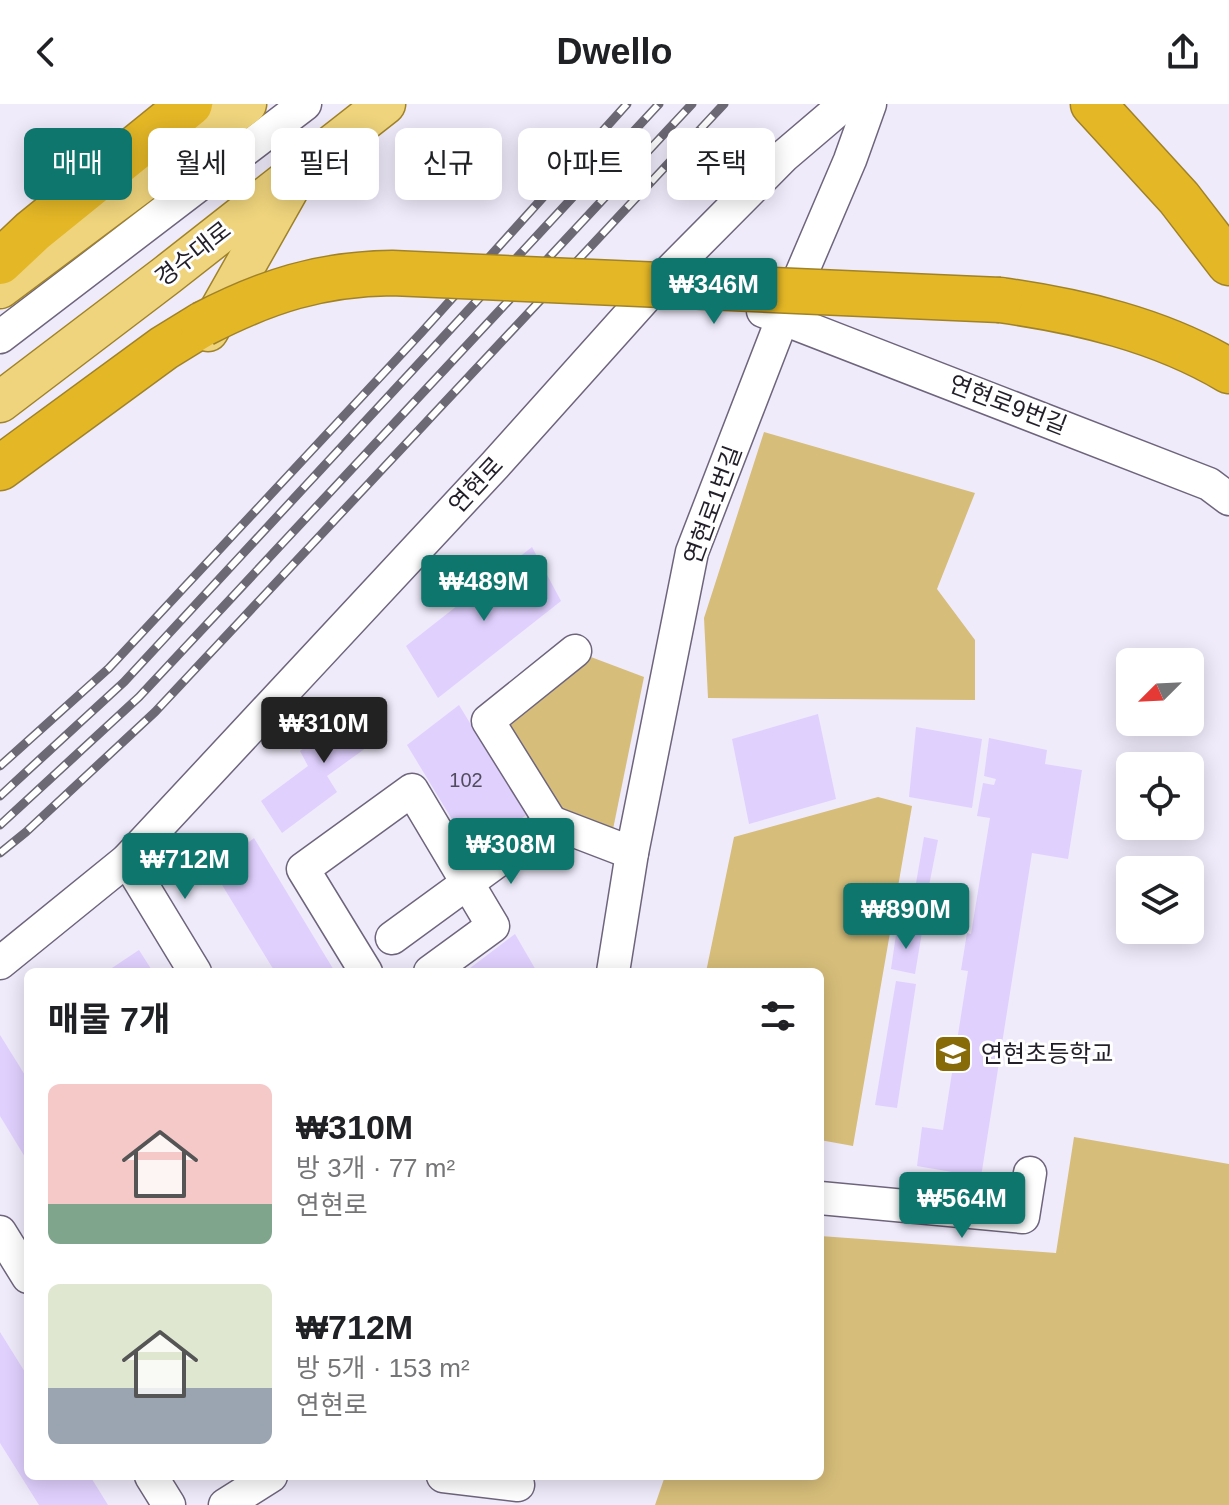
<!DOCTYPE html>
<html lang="ko">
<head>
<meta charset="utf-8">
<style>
  body { margin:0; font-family:Helvetica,"Noto Sans KR",sans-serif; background:#f6f6f6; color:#202124; height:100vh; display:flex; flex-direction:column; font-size:30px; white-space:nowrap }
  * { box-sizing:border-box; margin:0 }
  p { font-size:26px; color:#757577 }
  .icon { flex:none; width:44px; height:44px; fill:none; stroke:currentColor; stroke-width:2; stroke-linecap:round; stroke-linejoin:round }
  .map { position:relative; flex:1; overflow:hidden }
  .drawer { position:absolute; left:24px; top:864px; width:800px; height:512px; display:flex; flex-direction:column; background:#fff; border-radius:12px; box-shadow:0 4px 20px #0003 }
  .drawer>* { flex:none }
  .top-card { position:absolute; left:24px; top:24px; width:800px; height:72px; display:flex; gap:16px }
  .needle { width:52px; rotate:246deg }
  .buttons { position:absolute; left:1116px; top:544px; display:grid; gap:16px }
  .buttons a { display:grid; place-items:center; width:88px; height:88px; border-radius:12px; background:#fff; box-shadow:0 4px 20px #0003; font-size:40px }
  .price { position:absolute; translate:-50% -68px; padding:0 18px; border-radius:8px; background:#0f766e; color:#fff; font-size:26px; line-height:52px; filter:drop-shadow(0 2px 4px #0008) }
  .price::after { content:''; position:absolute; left:50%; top:48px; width:24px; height:18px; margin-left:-12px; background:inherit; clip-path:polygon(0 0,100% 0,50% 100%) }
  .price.current { background:#222; color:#fff }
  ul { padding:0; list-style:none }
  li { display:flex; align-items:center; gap:24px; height:200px; padding:0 24px }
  li span { display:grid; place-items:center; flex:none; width:224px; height:160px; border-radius:12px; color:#555 }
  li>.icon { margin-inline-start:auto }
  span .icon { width:96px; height:96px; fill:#fffc; stroke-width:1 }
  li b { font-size:34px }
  h2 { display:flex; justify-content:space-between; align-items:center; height:96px; padding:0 24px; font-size:34px }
  .pill { padding:0 28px; border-radius:12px; background:#fff; box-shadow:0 4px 20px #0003; font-size:28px; line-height:72px }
  .pill.current { background:#0f766e; color:#fff }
  header { display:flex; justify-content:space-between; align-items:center; height:104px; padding:0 24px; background:#fff; font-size:36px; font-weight:700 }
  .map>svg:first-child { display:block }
  .green { fill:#d6bd7a }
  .building { fill:#e0d0fe }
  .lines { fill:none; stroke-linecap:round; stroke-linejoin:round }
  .minor-casing { stroke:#6e657d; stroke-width:35 }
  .major-casing { stroke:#a08227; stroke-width:43 }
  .highway-casing { stroke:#a08227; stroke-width:47 }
  .minor { stroke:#fff; stroke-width:32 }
  .major { stroke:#efd47d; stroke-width:40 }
  .highway { stroke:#e4b726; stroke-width:44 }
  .rail-casing { stroke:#6c6874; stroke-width:9 }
  .rail { stroke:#fff; stroke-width:6; stroke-dasharray:18; stroke-linecap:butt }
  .highway-bridge-casing { stroke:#a08227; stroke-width:47; stroke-linecap:butt }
  .highway-bridge { stroke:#e4b726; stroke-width:44 }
  .labels { text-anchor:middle; stroke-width:6; stroke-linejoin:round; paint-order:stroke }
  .number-label { font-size:20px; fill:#524b5e }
  .street-label { font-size:24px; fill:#221f29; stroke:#fff }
  .poi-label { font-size:24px; fill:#221f29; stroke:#fff; text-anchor:start }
</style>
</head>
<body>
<header><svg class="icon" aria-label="back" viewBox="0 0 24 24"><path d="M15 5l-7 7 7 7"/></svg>Dwello<svg class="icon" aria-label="share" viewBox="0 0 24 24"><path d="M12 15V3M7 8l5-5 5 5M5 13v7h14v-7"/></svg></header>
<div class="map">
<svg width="1229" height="1401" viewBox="0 0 1229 1401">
  <rect width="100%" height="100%" fill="#f0ebfb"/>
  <g class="green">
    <path d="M764 328 975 389 937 485 975 536V596L708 594 704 514Z"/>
    <path d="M575 547 644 573 610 740 551 718 488 617Z"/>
    <path d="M878 693 912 702 853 1042 820 1036V868H706L734 733Z"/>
    <path d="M1074 1033 1229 1060V1401H655L665 1372H820V1132L1056 1149Z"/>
  </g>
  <g class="building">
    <path d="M532 443 561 497 438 594 406 542Z"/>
    <path d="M369 594 388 628 327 672 337 688 282 729 261 697 308 662 300 647Z"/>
    <path d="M459 601 526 711 473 750 407 641Z"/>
    <path d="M818 610 836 695 749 720 732 635Z"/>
    <path d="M916 623 982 635 972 704 909 693Z"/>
    <path d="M989 634 1047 646 1045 660 1082 666 1068 755 1032 749 981 1073 917 1062 922 1023 943 1026 968 867 961 866 967 829 971 830 990 714 977 712 983 679 994 681 996 675 984 672Z"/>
    <path d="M924 733 938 736 921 822 909 820Z"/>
    <path d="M254 734 335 868H275L213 766Z"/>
    <path d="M897 824 922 828 915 870 891 865Z"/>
    <path d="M515 830 537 868H465Z"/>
    <path d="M139 846 153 868H106Z"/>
    <path d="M896 877 916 880 897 1004 875 1001Z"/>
    <path d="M0 931 28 976V1058L0 1012Z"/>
    <path d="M0 1228 28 1273V1372H90L108 1401H39L0 1339Z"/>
  </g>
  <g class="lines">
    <defs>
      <g id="minor">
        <path d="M763 207 1209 380 1229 395"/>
        <path d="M0 233 305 0"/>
        <path d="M551 718 488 617 575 547"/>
        <path d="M127 756 195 868"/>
        <path d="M392 834 551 718 632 749"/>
        <path d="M0 859 127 756 495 361 660 177 784 52 845 0"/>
        <path d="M366 868 303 765 412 686 493 822 430 868"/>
        <path d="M613 868 632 749 692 448 783 213 850 56 870 0"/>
        <path d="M820 1094 1023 1113 1030 1069"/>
        <path d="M0 1128 28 1173"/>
        <path d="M151 1372 169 1401"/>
        <path d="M443 1372 518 1381"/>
        <path d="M225 1401 271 1372"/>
      </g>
      <g id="major">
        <path d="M0 184 246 0"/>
        <path d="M208 227 289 84"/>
        <path d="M0 298 167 171 385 0"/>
      </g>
      <g id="highway">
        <path d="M1093 0 1179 94 1229 159"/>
        <path d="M0 158 33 127 190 0"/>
        <path d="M1000 196C1079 207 1160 226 1229 267"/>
        <path d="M0 364 164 244 203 220"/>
      </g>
    </defs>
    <use href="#minor" class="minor-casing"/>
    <use href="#major" class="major-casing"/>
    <use href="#highway" class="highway-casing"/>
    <use href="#minor" class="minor"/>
    <use href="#major" class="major"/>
    <use href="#highway" class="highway"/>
    <defs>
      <g id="rail">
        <path d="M0 662 109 564 421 229 627 0"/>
        <path d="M0 692 124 578 659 0"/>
        <path d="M0 721 139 593 692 0"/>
        <path d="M0 749 26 728 155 608 724 0"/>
      </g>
    </defs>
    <use href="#rail" class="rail-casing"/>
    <use href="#rail" class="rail"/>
    <defs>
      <path id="highway-bridge" d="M203 220C267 187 320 170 392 169L1000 196"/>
    </defs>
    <use href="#highway-bridge" class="highway-bridge-casing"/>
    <use href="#highway-bridge" class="highway-bridge"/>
  </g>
  <defs>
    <symbol id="school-square" viewBox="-11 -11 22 22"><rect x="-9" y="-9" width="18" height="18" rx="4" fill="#886b09" stroke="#fff"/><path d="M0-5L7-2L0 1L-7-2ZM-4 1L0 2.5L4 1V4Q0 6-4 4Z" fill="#fff"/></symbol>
  </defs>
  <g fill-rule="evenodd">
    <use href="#school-square" x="931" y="928" width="44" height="44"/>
  </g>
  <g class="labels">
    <g class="number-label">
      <text x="466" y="683">102</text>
    </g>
    <g class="street-label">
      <text transform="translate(193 150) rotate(-38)" y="8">경수대로</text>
      <text transform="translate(1008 301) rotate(21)" y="8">연현로9번길</text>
      <text transform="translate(476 381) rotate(-47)" y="8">연현로</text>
      <text transform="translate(713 401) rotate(-70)" y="8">연현로1번길</text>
    </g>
    <g class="poi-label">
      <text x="981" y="958">연현초등학교</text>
    </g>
  </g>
</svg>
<div class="buttons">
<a><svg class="needle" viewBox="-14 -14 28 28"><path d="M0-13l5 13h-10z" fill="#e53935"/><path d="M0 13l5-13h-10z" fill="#757577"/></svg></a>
<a><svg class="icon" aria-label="locate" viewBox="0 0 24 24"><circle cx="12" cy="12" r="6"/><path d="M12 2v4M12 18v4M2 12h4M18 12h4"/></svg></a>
<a><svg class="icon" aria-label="layers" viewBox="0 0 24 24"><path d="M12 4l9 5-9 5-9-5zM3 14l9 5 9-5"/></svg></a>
</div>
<b class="price" style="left:714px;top:222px">₩346M</b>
<b class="price" style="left:484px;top:519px">₩489M</b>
<b class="price current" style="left:324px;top:661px">₩310M</b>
<b class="price" style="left:511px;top:782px">₩308M</b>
<b class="price" style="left:185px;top:797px">₩712M</b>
<b class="price" style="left:906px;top:847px">₩890M</b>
<b class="price" style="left:962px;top:1136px">₩564M</b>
<div class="top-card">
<a class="pill current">매매</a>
<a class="pill">월세</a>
<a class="pill">필터</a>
<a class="pill">신규</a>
<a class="pill">아파트</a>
<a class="pill">주택</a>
</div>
<section class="drawer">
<h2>매물 7개<svg class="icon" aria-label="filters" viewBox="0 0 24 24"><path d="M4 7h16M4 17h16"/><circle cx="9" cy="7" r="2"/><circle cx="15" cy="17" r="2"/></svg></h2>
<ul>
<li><span style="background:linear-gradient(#f6c9c9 75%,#7fa58c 0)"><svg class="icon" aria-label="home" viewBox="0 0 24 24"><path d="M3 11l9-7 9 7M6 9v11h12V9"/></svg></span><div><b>₩310M</b><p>방 3개 · 77 m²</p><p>연현로</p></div></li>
<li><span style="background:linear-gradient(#dfe7d0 65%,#9aa5b1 0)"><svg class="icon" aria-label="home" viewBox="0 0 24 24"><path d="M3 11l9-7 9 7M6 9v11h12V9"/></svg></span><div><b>₩712M</b><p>방 5개 · 153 m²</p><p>연현로</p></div></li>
</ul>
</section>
</div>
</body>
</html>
